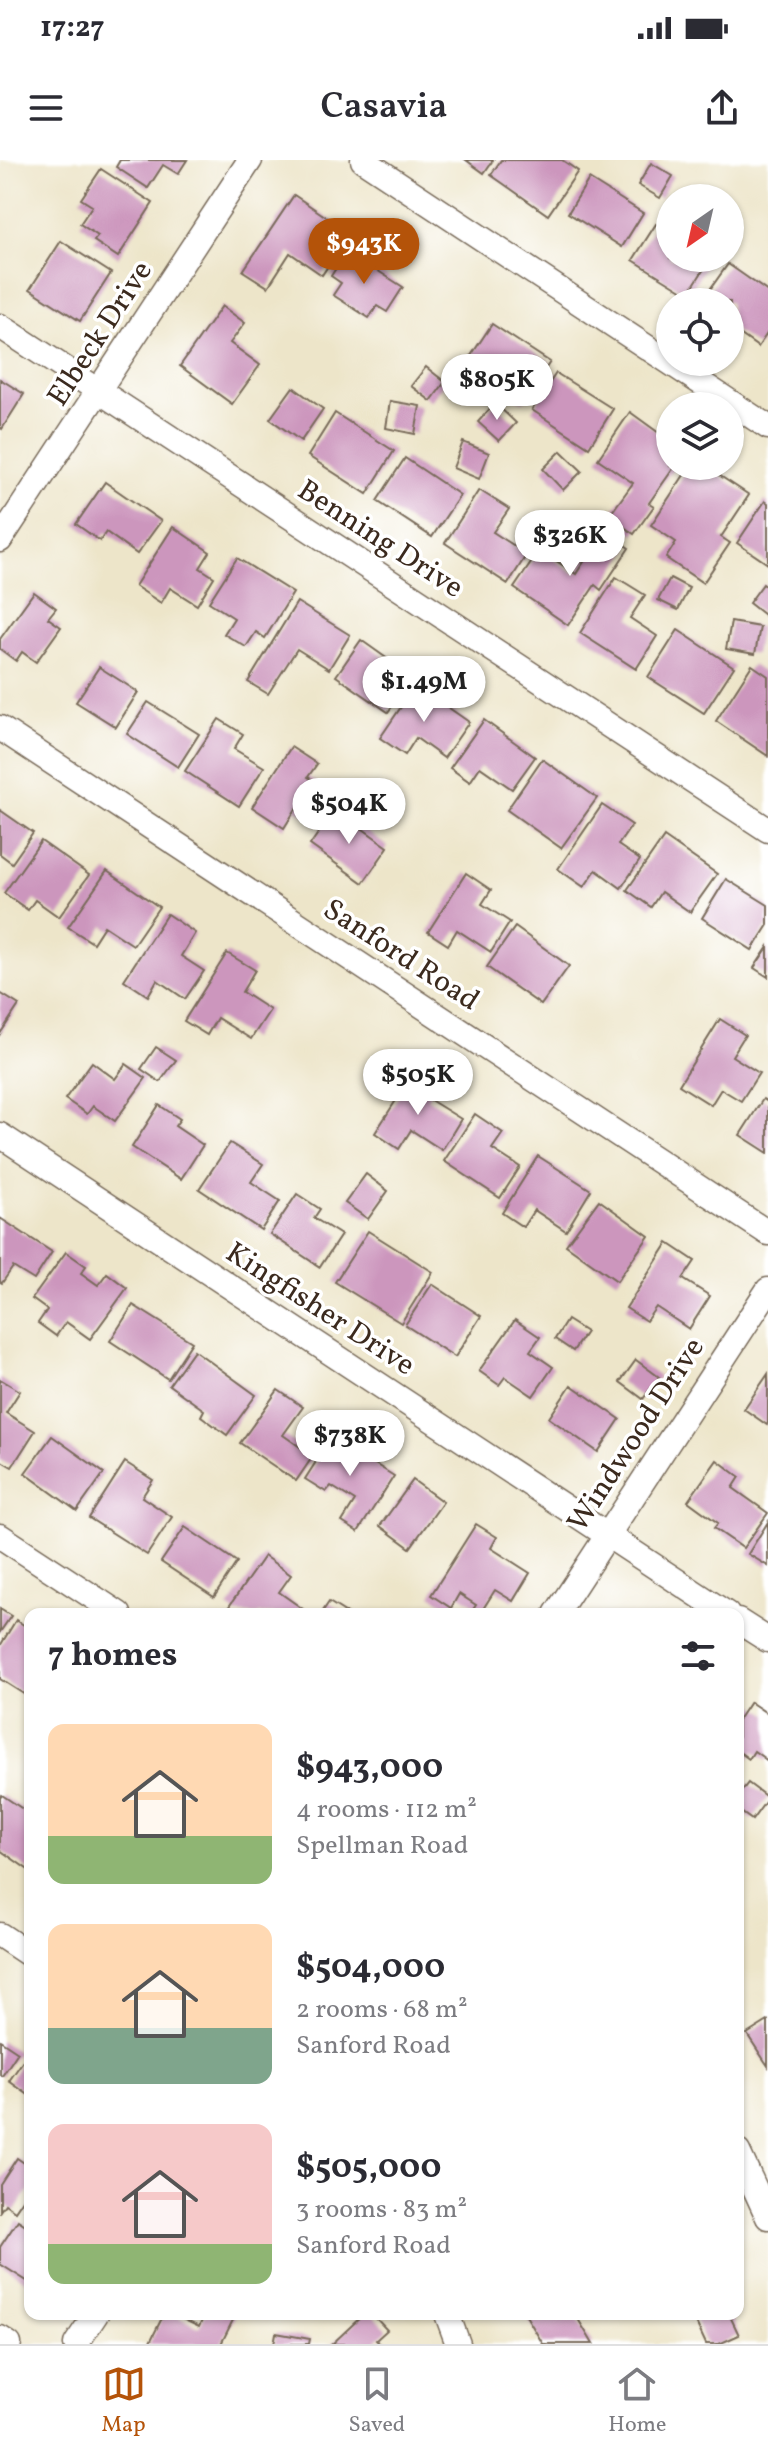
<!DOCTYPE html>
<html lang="en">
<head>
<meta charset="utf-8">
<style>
  body { margin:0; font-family:Vollkorn,serif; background:#f7f7f7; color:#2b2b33; height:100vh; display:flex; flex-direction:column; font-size:30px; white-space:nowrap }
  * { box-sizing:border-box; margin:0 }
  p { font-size:26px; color:#7c7c81 }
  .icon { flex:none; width:44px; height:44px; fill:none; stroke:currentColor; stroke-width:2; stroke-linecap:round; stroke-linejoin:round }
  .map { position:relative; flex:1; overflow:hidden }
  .drawer { position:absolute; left:24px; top:1448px; width:720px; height:712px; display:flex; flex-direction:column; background:#fff; border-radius:16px; box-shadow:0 2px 6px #0004 }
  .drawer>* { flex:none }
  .needle { width:52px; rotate:214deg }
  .tools { position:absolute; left:656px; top:24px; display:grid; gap:16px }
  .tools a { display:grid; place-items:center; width:88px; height:88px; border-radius:50%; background:#fff; box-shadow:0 2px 6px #0004; font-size:40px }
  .price { position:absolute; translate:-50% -68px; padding:0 18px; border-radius:28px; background:#fff; color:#222; font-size:26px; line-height:52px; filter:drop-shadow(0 2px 4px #0008) }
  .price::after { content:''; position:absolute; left:50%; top:48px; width:24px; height:18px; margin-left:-12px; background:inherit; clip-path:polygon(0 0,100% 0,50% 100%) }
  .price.on { background:#b45309; color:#fff }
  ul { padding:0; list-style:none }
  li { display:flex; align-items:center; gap:24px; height:200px; padding:0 24px }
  li span { display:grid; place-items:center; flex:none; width:224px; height:160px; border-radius:16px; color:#555 }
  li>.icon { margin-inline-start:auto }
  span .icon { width:96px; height:96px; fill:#fffc; stroke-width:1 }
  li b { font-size:34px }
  h2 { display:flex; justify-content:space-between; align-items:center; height:96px; padding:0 24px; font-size:34px }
  .status { display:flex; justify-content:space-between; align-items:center; height:56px; padding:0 40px; background:#fff; direction:ltr }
  .status svg { height:22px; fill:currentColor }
  header { display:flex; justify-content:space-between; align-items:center; height:104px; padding:0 24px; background:#fff; font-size:36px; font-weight:600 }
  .dock { display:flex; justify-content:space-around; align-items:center; height:112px; border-top:2px solid #e1e1e2; background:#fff; font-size:22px; color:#7c7c81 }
  .dock a { display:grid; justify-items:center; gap:4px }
  .dock .on { color:#b45309 }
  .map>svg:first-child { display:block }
  .building { fill:#cc96bd }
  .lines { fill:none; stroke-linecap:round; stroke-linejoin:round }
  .minor-casing { stroke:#796b5a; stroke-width:27 }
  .minor { stroke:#fff; stroke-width:24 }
  .labels { text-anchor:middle; stroke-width:7; stroke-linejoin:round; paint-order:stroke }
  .street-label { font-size:30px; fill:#3b2a1e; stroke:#fff }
</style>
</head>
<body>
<div class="status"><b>17:27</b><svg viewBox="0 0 49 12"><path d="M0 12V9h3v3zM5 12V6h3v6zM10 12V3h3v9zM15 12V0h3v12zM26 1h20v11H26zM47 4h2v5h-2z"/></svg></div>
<header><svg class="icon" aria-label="menu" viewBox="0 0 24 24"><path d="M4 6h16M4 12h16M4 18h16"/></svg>Casavia<svg class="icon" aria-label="share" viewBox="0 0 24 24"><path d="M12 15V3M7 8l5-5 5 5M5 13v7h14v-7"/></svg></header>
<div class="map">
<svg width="768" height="2184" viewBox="0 0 768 2184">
  <rect width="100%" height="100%" fill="#fff"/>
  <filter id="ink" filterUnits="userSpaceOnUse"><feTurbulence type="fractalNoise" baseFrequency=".0125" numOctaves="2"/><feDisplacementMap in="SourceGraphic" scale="16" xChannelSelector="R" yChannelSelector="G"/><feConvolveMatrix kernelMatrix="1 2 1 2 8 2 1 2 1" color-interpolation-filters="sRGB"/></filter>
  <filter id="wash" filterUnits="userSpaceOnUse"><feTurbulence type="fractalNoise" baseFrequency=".006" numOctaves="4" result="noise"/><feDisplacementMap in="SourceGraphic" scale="32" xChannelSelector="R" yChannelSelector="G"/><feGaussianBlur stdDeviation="1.8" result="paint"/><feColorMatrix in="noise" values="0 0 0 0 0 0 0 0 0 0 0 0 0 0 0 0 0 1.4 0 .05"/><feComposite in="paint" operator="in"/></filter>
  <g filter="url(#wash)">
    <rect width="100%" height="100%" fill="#ede5c9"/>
    <g id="blocks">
      <g class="building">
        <path d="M120 0H187L178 14 163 5 148 28 116 7Z"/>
        <path d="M466 0H493L484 13Z"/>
        <path d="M501 0H562L578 11 548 55 491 15Z"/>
        <path d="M651 3 673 16 660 38 638 25Z"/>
        <path d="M101 9 153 43 118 97 94 81 98 76 80 64 92 46 81 39Z"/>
        <path d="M589 19 643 53 622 87 568 53Z"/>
        <path d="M294 35 350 73 322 115 290 93 268 127 243 111Z"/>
        <path d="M656 64 670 73V98H711L688 134 633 100Z"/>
        <path d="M61 81 111 113 80 161 30 129Z"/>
        <path d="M347 91 403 127 387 152 377 146 369 158 333 135 341 123 331 116Z"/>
        <path d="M728 104 768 132V172L758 187 730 167V142H701Z"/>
        <path d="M222 146 245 163 230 183 260 205 232 244 180 206Z"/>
        <path d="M492 164 550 202 523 242 487 219 475 237 453 223Z"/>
        <path d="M426 207 445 222 431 241 411 226Z"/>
        <path d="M556 213 613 249 589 287 532 250Z"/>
        <path d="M0 219 24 234 2 269 0 267Z"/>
        <path d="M293 227 323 249 301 281 270 259Z"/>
        <path d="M390 241 420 246 415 274 386 268Z"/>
        <path d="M495 243 516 263 499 281 478 262Z"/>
        <path d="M630 252 670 281V306H675L649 343 654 346 634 374 609 356 633 323 598 299Z"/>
        <path d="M335 253 394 291 367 334 308 296Z"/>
        <path d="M463 282 489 293 479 319 453 308Z"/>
        <path d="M561 291 582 311 563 330 543 309Z"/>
        <path d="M405 298 460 335 432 377 377 341Z"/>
        <path d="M690 306H705L749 335 721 377 730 383 703 423 666 398 676 382 651 365Z"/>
        <path d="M105 322 161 361 137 394 106 372 100 381 76 364Z"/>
        <path d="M479 330 509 349 493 372 527 394 508 424 445 383Z"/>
        <path d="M765 341 768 343V404L737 383Z"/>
        <path d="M173 367 210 392 200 408 214 417 197 445 170 428 161 443 135 426Z"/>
        <path d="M604 371 629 388 601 430 595 425 568 465 514 428 540 390 576 414Z"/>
        <path d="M237 398 293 433 265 478 256 472 246 487 224 474 234 458 209 442Z"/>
        <path d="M616 417 645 435 630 458 657 476 636 509 580 473Z"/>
        <path d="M670 418 689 428 678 450 658 440Z"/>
        <path d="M763 424 768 428V458L749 443Z"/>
        <path d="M34 432 56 448 48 458 61 467 36 502 22 492 16 501 0 489V479Z"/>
        <path d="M297 442 350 475 329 509 297 489 268 534 248 522Z"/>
        <path d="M731 462 760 467 755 494 726 489Z"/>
        <path d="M678 470 734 507 704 553 648 517Z"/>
        <path d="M361 480 413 517 388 552 336 516Z"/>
        <path d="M752 505 768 516V596L716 561Z"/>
        <path d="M99 507 138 532 116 567 76 542Z"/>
        <path d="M416 525 469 562 444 598 416 578 405 595 380 578Z"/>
        <path d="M148 542 199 574 178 607 127 574Z"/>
        <path d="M219 559 243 574 234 589 264 607 239 646 185 611Z"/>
        <path d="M484 560 535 597 512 629 480 607 470 622 450 608Z"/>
        <path d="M291 587 317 604 308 617 334 633 315 661 296 649 284 668 252 647Z"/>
        <path d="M542 599 597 638 561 688 507 650Z"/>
        <path d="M602 645 632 665 618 685 640 700 621 728 596 710 584 727 558 709Z"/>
        <path d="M335 649 388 687 363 723 310 685Z"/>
        <path d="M0 650 33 673 12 703 0 694Z"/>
        <path d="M664 677 717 714 690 752 661 732 651 747 627 730Z"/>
        <path d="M41 681 89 715 59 757 35 740 28 750 4 733Z"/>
        <path d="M107 711 159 747 133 785 104 766 93 783 68 767Z"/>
        <path d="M466 713 491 730 482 744 510 762 491 792 457 770 448 785 428 772Z"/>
        <path d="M726 719 768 745V765L752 790 702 758Z"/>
        <path d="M167 754 195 773 181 796 204 811 185 839 157 820 148 836 124 820Z"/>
        <path d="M515 767 569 806 541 845 487 807Z"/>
        <path d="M768 787V817L754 808Z"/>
        <path d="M227 793 255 810 242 832 270 850 251 879 217 858 207 875 184 861Z"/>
        <path d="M0 833 19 845 0 874Z"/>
        <path d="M720 859 745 875 732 896 759 913 741 941 721 929 711 945 679 925Z"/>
        <path d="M156 887 176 900 160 922 141 909Z"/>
        <path d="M92 902 115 919 126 904 146 918 115 961 93 946 87 954 65 939Z"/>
        <path d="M413 914 434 927 427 938 461 959 442 990 411 970 399 989 375 973Z"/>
        <path d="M763 939 768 942V993L740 975Z"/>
        <path d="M159 945 180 959 175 966 203 985 181 1019 132 987Z"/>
        <path d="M475 954 503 973 492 989 520 1007 500 1038 444 1001Z"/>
        <path d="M230 983 263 1004 251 1022 280 1041 261 1070 199 1029Z"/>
        <path d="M538 996 591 1030 566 1071 534 1050 523 1067 502 1053Z"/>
        <path d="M366 1014 388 1031 368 1059 345 1043Z"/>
        <path d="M297 1034 320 1049 314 1058 341 1075 320 1107 270 1074Z"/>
        <path d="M599 1040 649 1076 617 1121 566 1085Z"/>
        <path d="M0 1058 52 1092 34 1120 13 1107 2 1123 0 1122Z"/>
        <path d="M368 1071 433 1112 401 1163 335 1122Z"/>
        <path d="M668 1083 695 1101 683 1119 710 1136 689 1169 656 1147 646 1161 626 1148Z"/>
        <path d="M66 1092 86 1106 81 1113 98 1125 107 1113 127 1128 90 1179 66 1162 56 1176 38 1163 47 1150 32 1139Z"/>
        <path d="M432 1124 481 1156 455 1197 405 1165Z"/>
        <path d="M133 1145 192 1182 168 1219 110 1181Z"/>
        <path d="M515 1160 540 1177 530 1191 553 1207 533 1236 505 1217 499 1225 479 1211Z"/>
        <path d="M567 1160 586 1172 573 1191 555 1179Z"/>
        <path d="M194 1190 256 1235 227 1275 201 1256 204 1250 169 1225Z"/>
        <path d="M636 1200 659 1217 643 1239 620 1222Z"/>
        <path d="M768 1214V1263L767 1265 744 1249Z"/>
        <path d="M0 1219 20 1231 6 1253 35 1271 12 1307 0 1300Z"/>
        <path d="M571 1225 620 1259 598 1292 549 1258Z"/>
        <path d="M278 1230 303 1247 283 1275 313 1296 296 1321 240 1283Z"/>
        <path d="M337 1269 355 1281 351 1289 394 1316 358 1372 342 1362 355 1341 331 1326 326 1332 305 1319Z"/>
        <path d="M52 1276 104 1313 77 1351 25 1313Z"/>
        <path d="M717 1300 740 1317 733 1328 768 1353 743 1388 714 1368 718 1363 688 1341Z"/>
        <path d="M125 1302 153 1320 142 1337 172 1357 147 1395 89 1358Z"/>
        <path d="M413 1320 443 1342 410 1388 380 1366Z"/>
        <path d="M768 1362V1406L748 1394Z"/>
        <path d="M476 1364 497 1377 491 1388 530 1413 513 1441 495 1430 483 1449 491 1454H470L476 1445 459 1434 451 1448 431 1435Z"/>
        <path d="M185 1367 237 1402 214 1437 161 1402Z"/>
        <path d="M264 1396 291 1415 279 1432 310 1454H237L228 1448Z"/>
        <path d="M329 1442 348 1454H321Z"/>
        <path d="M0 1449 11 1456 0 1472Z"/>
        <path d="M16 1460 30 1469V1538L0 1519V1486Z"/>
        <path d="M750 1542 768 1554V1601L754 1591 749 1599 738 1591V1560Z"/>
        <path d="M748 1623 768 1638 752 1660 738 1650V1636Z"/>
        <path d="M2 1635 30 1654V1711L0 1690V1638Z"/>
        <path d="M768 1861V1906L747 1874Z"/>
        <path d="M0 1880 18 1892 2 1916 0 1915Z"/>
        <path d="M30 1891V1936L9 1921Z"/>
        <path d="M17 1998 30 2007V2029L15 2051 5 2044 0 2051V2024Z"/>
        <path d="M18 2060 30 2068V2123L0 2104V2087Z"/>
        <path d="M164 2154H172L199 2167 205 2154H236L221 2184H149Z"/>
        <path d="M364 2154H372L387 2170 376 2180 380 2184H332Z"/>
        <path d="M525 2154H575L593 2184H543Z"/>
        <path d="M692 2154H729L739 2175 719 2184H706Z"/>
        <path d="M276 2173 310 2179 309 2184H274Z"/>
      </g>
    </g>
  </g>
  <g filter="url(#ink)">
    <use href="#blocks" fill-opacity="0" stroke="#796b5a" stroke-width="2"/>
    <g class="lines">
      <defs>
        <g id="minor">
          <path d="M363 0 768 267"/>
          <path d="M0 166 768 670"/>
          <path d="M0 380 250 0"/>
          <path d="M0 568 768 1073"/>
          <path d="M0 975 727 1454"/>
          <path d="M0 1376 119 1454"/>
          <path d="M556 1454 768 1130"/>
          <path d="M738 1461 768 1480"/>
          <path d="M0 1775 30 1795"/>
          <path d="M738 1992 768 2057"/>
          <path d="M447 2154 458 2184"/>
          <path d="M0 2178 9 2184"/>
          <path d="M76 2184 96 2154"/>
        </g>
      </defs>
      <use href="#minor" class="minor-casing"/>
      <use href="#minor" class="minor"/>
    </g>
  </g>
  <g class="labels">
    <g class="street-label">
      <text transform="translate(99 173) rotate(-57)" y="10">Elbeck Drive</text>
      <text transform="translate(381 378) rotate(33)" y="10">Benning Drive</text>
      <text transform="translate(402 794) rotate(33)" y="10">Sanford Road</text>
      <text transform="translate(321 1148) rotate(33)" y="10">Kingfisher Drive</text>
      <text transform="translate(635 1274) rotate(-57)" y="10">Windwood Drive</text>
    </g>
  </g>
</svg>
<div class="tools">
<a><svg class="needle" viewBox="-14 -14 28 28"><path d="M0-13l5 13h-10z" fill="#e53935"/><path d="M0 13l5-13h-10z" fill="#7c7c81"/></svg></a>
<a><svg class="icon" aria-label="locate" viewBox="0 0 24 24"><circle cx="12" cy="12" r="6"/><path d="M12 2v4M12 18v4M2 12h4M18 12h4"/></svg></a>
<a><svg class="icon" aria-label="layers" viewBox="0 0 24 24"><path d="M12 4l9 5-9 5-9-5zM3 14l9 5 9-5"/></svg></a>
</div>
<b class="price on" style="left:364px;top:126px">$943K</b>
<b class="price" style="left:497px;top:262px">$805K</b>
<b class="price" style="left:570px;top:418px">$326K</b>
<b class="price" style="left:424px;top:564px">$1.49M</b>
<b class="price" style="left:349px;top:686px">$504K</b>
<b class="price" style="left:418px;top:957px">$505K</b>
<b class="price" style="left:350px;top:1318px">$738K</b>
<section class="drawer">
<h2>7 homes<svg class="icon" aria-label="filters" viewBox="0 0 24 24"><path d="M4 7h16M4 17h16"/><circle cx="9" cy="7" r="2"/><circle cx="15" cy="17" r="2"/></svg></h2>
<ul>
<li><span style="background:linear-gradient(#ffd9b3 70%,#8fb573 0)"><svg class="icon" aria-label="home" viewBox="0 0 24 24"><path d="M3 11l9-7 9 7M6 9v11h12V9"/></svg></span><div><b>$943,000</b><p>4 rooms · 112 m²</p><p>Spellman Road</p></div></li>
<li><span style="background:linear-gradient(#ffd9b3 65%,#7fa58c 0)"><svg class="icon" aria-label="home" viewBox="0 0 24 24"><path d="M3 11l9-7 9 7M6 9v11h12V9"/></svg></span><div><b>$504,000</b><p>2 rooms · 68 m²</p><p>Sanford Road</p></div></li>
<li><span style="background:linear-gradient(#f6c9c9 75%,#8fb573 0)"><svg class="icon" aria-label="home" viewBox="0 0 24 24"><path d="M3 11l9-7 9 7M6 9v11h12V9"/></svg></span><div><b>$505,000</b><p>3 rooms · 83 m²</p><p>Sanford Road</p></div></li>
</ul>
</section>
</div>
<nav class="dock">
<a class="on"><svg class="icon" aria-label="map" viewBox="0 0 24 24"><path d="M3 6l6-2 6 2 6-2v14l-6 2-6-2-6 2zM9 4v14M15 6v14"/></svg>Map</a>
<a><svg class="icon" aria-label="saved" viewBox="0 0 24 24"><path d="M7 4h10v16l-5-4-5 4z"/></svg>Saved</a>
<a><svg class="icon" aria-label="home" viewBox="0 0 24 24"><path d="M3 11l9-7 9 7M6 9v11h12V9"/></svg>Home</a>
</nav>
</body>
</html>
